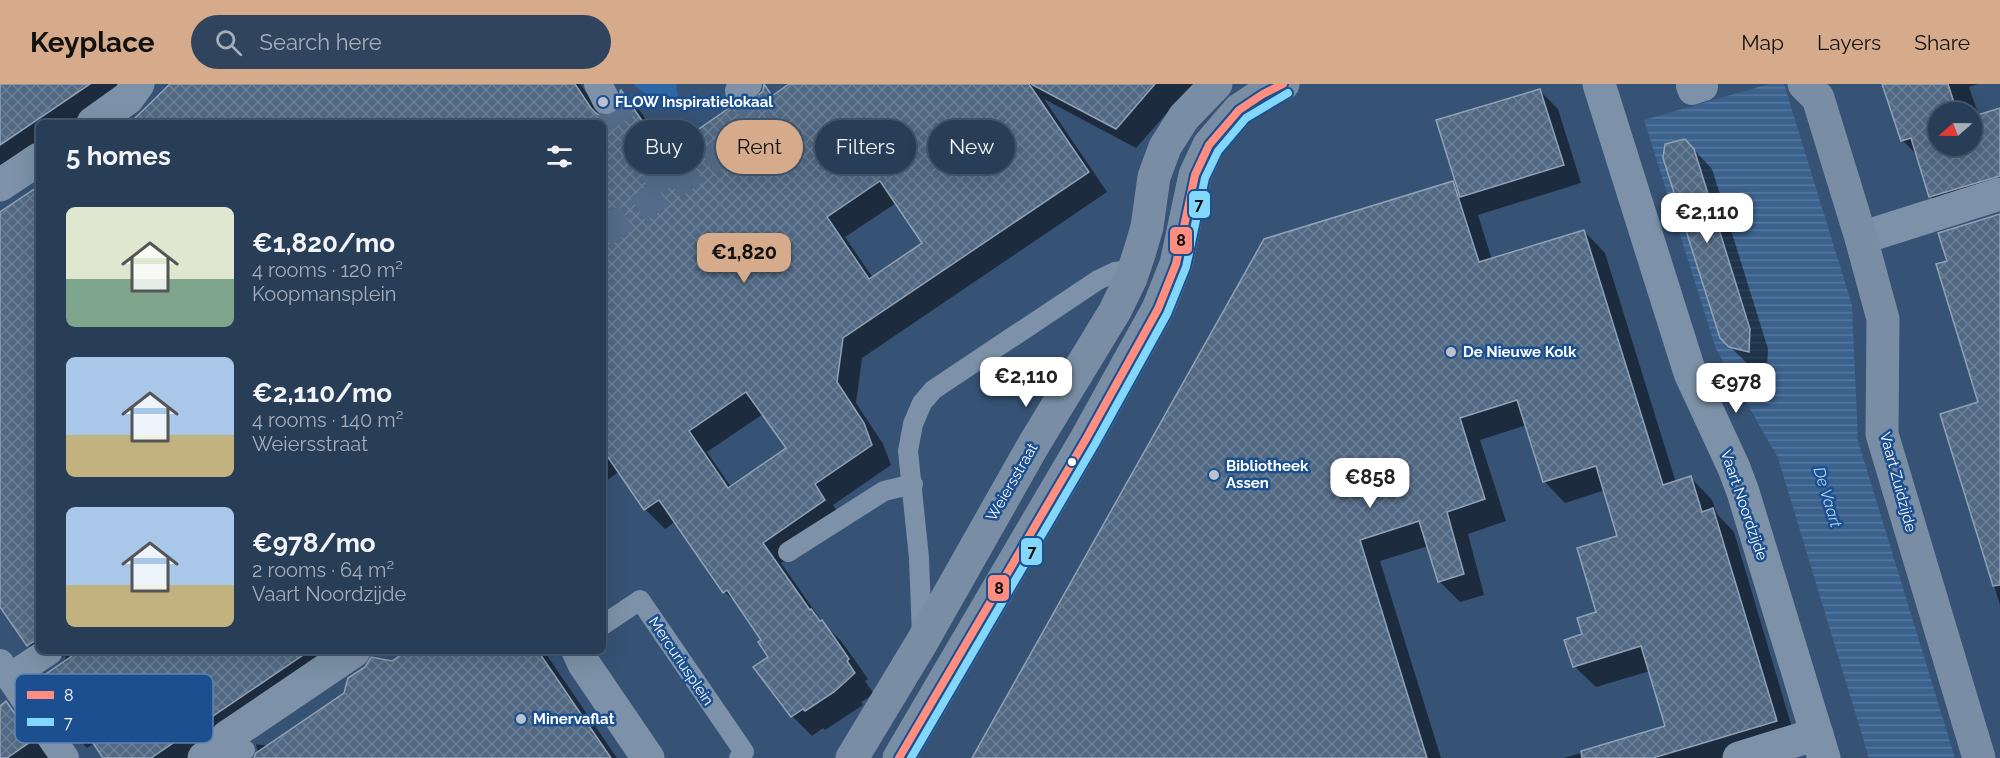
<!DOCTYPE html>
<html lang="en">
<head>
<meta charset="utf-8">
<style>
  body { margin:0; font-family:Raleway,sans-serif; background:#30455d; color:#f1f3f6; height:100vh; display:flex; flex-direction:column; font-size:22px; white-space:nowrap }
  * { box-sizing:border-box; margin:0 }
  p { font-size:20px; color:#a5aeba }
  .icon { flex:none; width:33px; height:33px; fill:none; stroke:currentColor; stroke-width:2; stroke-linecap:round; stroke-linejoin:round }
  .map { position:relative; flex:1; overflow:hidden }
  .details { position:absolute; left:36px; top:36px; width:570px; height:534px; display:flex; flex-direction:column; background:#283e57; border-radius:9px; box-shadow:0 6px 24px #0002,0 0 0 2px #44576d }
  .details>* { flex:none }
  .guide { position:absolute; left:624px; top:36px; width:570px; height:54px; display:flex; gap:12px }
  .needle { width:39px; rotate:250deg }
  .tools { position:absolute; left:1928px; top:18px; display:grid; gap:12px }
  .tools a { display:grid; place-items:center; width:54px; height:54px; border-radius:50%; background:#283e57; box-shadow:0 6px 24px #0002,0 0 0 2px #44576d; font-size:30px }
  .price { position:absolute; translate:-50% -51px; padding:0 14px; border-radius:12px; background:#fff; color:#222; font-size:20px; line-height:39px; filter:drop-shadow(0 2px 3px #0008) }
  .price::after { content:''; position:absolute; left:50%; top:36px; width:18px; height:14px; margin-left:-9px; background:inherit; clip-path:polygon(0 0,100% 0,50% 100%) }
  .price.active { background:#d6ab8b; color:#111 }
  ul { padding:0; list-style:none }
  li { display:flex; align-items:center; gap:18px; height:150px; padding:0 30px }
  li span { display:grid; place-items:center; flex:none; width:168px; height:120px; border-radius:9px; color:#555 }
  li>.icon { margin-inline-start:auto }
  span .icon { width:72px; height:72px; fill:#fffc; stroke-width:1 }
  li b { font-size:26px }
  h2 { display:flex; justify-content:space-between; align-items:center; height:72px; padding:0 30px; font-size:26px }
  .pill { padding:0 21px; border-radius:27px; background:#283e57; box-shadow:0 6px 24px #0002,0 0 0 2px #44576d; font-size:21px; line-height:54px }
  .pill.active { background:#d6ab8b; color:#111 }
  header { display:flex; align-items:center; gap:36px; box-sizing:border-box; height:84px; padding:0 30px; background:#d6ab8b; color:#111 }
  header strong { font-size:28px }
  nav { display:flex; gap:33px; margin-inline-start:auto; font-size:21px }
  .search { width:420px; height:54px; background:#30455d; display:flex; align-items:center; gap:15px; box-sizing:border-box; padding:0 21px; border-radius:33px; color:#a5aeba; font-size:22px }
  .map>svg:first-child { display:block }
  .green { fill:#2f66a5 }
  .water { fill:url(#water-rules) }
  .shadow { fill:#0007; fill-rule:evenodd }
  .building { fill:url(#building-cross-hatch); stroke:#92a2b6; stroke-width:1.5; fill-rule:evenodd }
  .lines { fill:none; stroke-linecap:round; stroke-linejoin:round }
  .pedestrian-tunnel { stroke:#546c89; stroke-width:28; stroke-dasharray:28 14; stroke-linecap:butt }
  .service { stroke:#7d92a8; stroke-width:20 }
  .pedestrian { stroke:#7d92a8; stroke-width:28 }
  .minor { stroke:#7d92a8; stroke-width:33 }
  .secondary { stroke:#798da4; stroke-width:33 }
  .bus-1-casing { stroke:#1b4f8f; stroke-width:12 }
  .bus-2-casing { stroke:#1b4f8f; stroke-width:12 }
  .bus-1 { stroke:#ff8e80; stroke-width:8 }
  .bus-2 { stroke:#83d7fb; stroke-width:8 }
  .poi-dot { fill:#b9c2ce; stroke:#1b4f8f; stroke-width:2 }
  .bus-dot { fill:#fff; stroke:#1b4f8f; stroke-width:2 }
  .labels { text-anchor:middle; stroke-width:5; stroke-linejoin:round; paint-order:stroke }
  .poi-label { font-size:15px; font-weight:bold; fill:#fff; stroke:#1b4f8f; text-anchor:start }
  .street-label { font-size:15px; fill:#fff; stroke:#1b4f8f }
  .water-label { font-size:16px; font-style:italic; fill:#b5d3f5; stroke:#1b4f8f }
  .key { fill:#1b4f8f; stroke:#5f84b1; stroke-width:1.5 }
  .key-label { font-size:16px; fill:#fff }
  .line-badge { stroke:#1b4f8f; stroke-width:2 }
  .pale-badge-label { font-size:16px; text-anchor:middle; font-weight:bold; fill:#111 }
</style>
</head>
<body>
<header>
<strong>Keyplace</strong>
<div class="search"><svg class="icon" aria-label="search" viewBox="0 0 24 24"><circle cx="10" cy="10" r="6"/><path d="M15 15l6 6"/></svg>Search here</div>
<nav><a>Map</a><a>Layers</a><a>Share</a></nav>
</header>
<div class="map">
<svg width="2000" height="674" viewBox="0 0 2000 674">
  <defs>
    <pattern id="water-rules" width="6" height="5" patternUnits="userSpaceOnUse" patternTransform="scale(1.5)"><rect width="6" height="5" fill="#3b618d"/><path d="M0 2.5h6" fill="none" stroke="#58799e"/></pattern>
    <pattern id="building-cross-hatch" width="8" height="8" patternUnits="userSpaceOnUse" patternTransform="scale(1.5)"><rect width="8" height="8" fill="#526984"/><path d="M0 0l8 8M0 8l8-8" fill="none" stroke="#6c8096"/></pattern>
  </defs>
  <rect width="100%" height="100%" fill="#365274"/>
  <path class="green" d="M633 0H676L678 11 672 16C657 15 643 10 633 0Z"/>
  <path class="water" d="M1769 0H1784L1852 221 1858 357 1955 674H1869L1778 374 1716 265 1644 36Z"/>
  <g class="shadow">
    <path d="M0 0H127L84 39H39V69L0 96Z"/>
    <path d="M172 0H580L604 33 615 32 621 26 624 18 622 9 641 28 668 68 750 21 764 7 765 3 774 12 792 0H1204L1166 30 1136 64 1044 15 1107 108 862 274 856 319 883 360 891 381 833 421 844 436 781 479 823 539 841 557 854 575 868 595 865 597 874 610 861 618 863 621 825 646 823 644 812 652 781 621 755 584 770 573 763 556 741 524 725 508 676 437 665 445 645 425 620 387 603 399V39H132ZM896 119 924 159 873 194 845 153ZM763 330 788 364 731 403 707 368Z"/>
    <path d="M1884 0H1978L1969 3 1979 32 2000 26V116L1950 132 1930 112 1918 72 1902 56ZM1938 28H1971V62H1938Z"/>
    <path d="M1540 7 1558 25 1581 99 1478 131 1492 176 1584 147 1605 169 1676 399 1691 394 1712 416 1717 430 1734 448 1798 664 1765 674H1564L1667 643 1650 587 1596 603 1574 582 1584 552 1598 529 1619 453 1605 406 1565 419 1544 397 1527 341 1480 356 1506 437 1468 450 1484 511 1460 518 1439 497 1428 462 1380 477 1441 674H974L1453 98 1459 105Z"/>
    <path d="M1685 56 1712 85 1768 265 1767 285 1749 281 1721 254Z"/>
    <path d="M39 104V567H356L200 674H105L95 659 87 664 68 645 36 598 65 576 66 571 48 581 28 561 0 521V130Z"/>
    <path d="M2000 131V521L1942 331 1980 319 1949 178Z"/>
    <path d="M409 567H544L617 674H254L258 668 256 660 269 662Z"/>
    <path d="M9 624 27 642 49 674H0V630Z"/>
  </g>
  <g class="building">
    <path d="M0 0H90L0 61Z"/>
    <path d="M170 0H575L591 24 597 30 606 32 614 30 620 25 622 18 620 7 621 6 664 69 732 22 741 23 749 20 763 7 764 0 772 12 789 0H1029L1089 88 843 254 837 298 864 339 872 361 815 400 825 416 763 459 810 526 811 525 820 537 822 536 834 553 849 575 847 577 855 589 834 608 805 627 803 625 791 633 753 583 768 573 758 558 761 556 727 506 723 509 659 416 644 426 603 366V39H130ZM880 97 922 159 869 195 827 133ZM746 308 786 364 728 404 689 347Z"/>
    <path d="M1031 0H1155L1116 45Z"/>
    <path d="M1882 0H1948L1957 28H1938V62H1971V33L2000 24V92L1929 113 1911 54 1901 57Z"/>
    <path d="M1540 5 1564 81 1460 113 1436 36Z"/>
    <path d="M1685 55 1694 65 1750 245 1749 268 1729 263 1720 254 1663 74 1665 60Z"/>
    <path d="M1453 97 1479 178 1584 146 1663 401 1691 392 1702 428 1713 424 1777 637 1653 674H1582L1581 667 1665 642 1641 562 1573 583 1564 556 1582 550 1577 534 1596 528 1577 464 1617 452 1596 382 1543 398 1517 316 1460 334 1485 415 1447 428 1464 490 1438 498 1419 437 1360 456 1427 674H972L1264 155Z"/>
    <path d="M39 102V554L27 562 0 523V128Z"/>
    <path d="M2000 130V501L1993 502 1940 330 1978 318 1936 180 1947 177 1938 149Z"/>
    <path d="M79 567H309L151 674H103L79 638 66 646 33 599Z"/>
    <path d="M407 567H538L611 674H254L256 669 344 609 348 594 365 583 371 573 392 577Z"/>
    <path d="M6 617 33 656 7 674H0V622Z"/>
  </g>
  <g class="lines">
    <g class="pedestrian-tunnel">
      <path d="M606 16 667 105"/>
      <path d="M603 149 762 41 739 7"/>
    </g>
    <g class="service">
      <path d="M788 468 884 407 913 400"/>
      <path d="M603 541 640 516 744 668 739 674"/>
      <path d="M922 552 919 474 908 367 913 340 922 319 933 306 1098 196 1115 188 1135 185"/>
      <path d="M219 672 217 669 234 665 245 666"/>
    </g>
    <g class="pedestrian">
      <path d="M598 0 606 16"/>
      <path d="M1696 0 1690 2 1692 7 1704 3 1703 0"/>
      <path d="M739 7 748 0"/>
      <path d="M0 579 65 674"/>
      <path d="M10 593 49 567"/>
    </g>
    <g class="minor">
      <path d="M1599 0 1690 289 1734 384 1743 408 1824 674"/>
      <path d="M93 39 128 14 138 0"/>
      <path d="M0 101 39 75"/>
      <path d="M1861 154 2000 110"/>
      <path d="M578 567 584 580 648 674"/>
      <path d="M204 674 217 669 227 653 354 567"/>
      <path d="M1739 674 1817 650"/>
    </g>
    <g class="secondary">
      <path d="M1804 0 1818 14 1861 154 1883 235 1882 350 1979 674"/>
      <path d="M852 674 922 558 1034 360 1115 227 1131 194 1140 167 1147 143 1154 93 1165 63 1184 33 1216 0"/>
      <path d="M899 674 1086 355 1158 225 1176 180 1195 91 1209 61 1239 26 1263 10 1283 0"/>
    </g>
    <defs>
      <path id="bus-1" d="M899 674 1086 355 1158 225 1176 180 1195 91 1209 61 1239 26 1263 10 1283 0"/>
      <path id="bus-2" d="M911 674 1095 360 1167 230 1186 183 1205 94 1218 67 1246 34 1288 9"/>
    </defs>
    <use href="#bus-1" class="bus-1-casing"/>
    <use href="#bus-2" class="bus-2-casing"/>
    <use href="#bus-1" class="bus-1"/>
    <use href="#bus-2" class="bus-2"/>
  </g>
  <g class="poi-dot">
    <circle cx="603" cy="18" r="6"/>
    <circle cx="1451" cy="268" r="6"/>
    <circle cx="1214" cy="391" r="6"/>
    <circle cx="521" cy="635" r="6"/>
  </g>
  <circle class="bus-dot" cx="1072" cy="378" r="5"/>
  <g class="labels">
    <g class="poi-label">
      <text x="615" y="23">FLOW Inspiratielokaal</text>
      <text x="1463" y="273">De Nieuwe Kolk</text>
      <text x="1226" y="387">Bibliotheek<tspan x="1226" dy="17">Assen</tspan></text>
      <text x="533" y="640">Minervaflat</text>
    </g>
    <g class="street-label">
      <text transform="translate(1012 398) rotate(-60)" y="5">Weiersstraat</text>
      <text transform="translate(1898 398) rotate(75)" y="5">Vaart Zuidzijde</text>
      <text transform="translate(1744 421) rotate(71)" y="5">Vaart Noordzijde</text>
      <text transform="translate(681 577) rotate(56)" y="5">Mercuriusplein</text>
    </g>
    <g class="water-label">
      <text transform="translate(1828 413) rotate(73)" y="6">De Vaart</text>
    </g>
  </g>
  <rect x="15" y="590" width="198" height="69" rx="9" class="key"/>
  <rect x="27" y="607" width="27" height="8" fill="#ff8e80"/>
  <rect x="27" y="634" width="27" height="8" fill="#83d7fb"/>
  <g class="key-label">
    <text x="64" y="617">8</text>
    <text x="64" y="644">7</text>
  </g>
  <g class="line-badge">
    <rect x="1188" y="106" width="23" height="29" rx="6" fill="#83d7fb"/>
    <rect x="1169" y="142" width="24" height="29" rx="6" fill="#ff8e80"/>
    <rect x="1020" y="453" width="23" height="29" rx="6" fill="#83d7fb"/>
    <rect x="987" y="490" width="23" height="28" rx="6" fill="#ff8e80"/>
  </g>
  <g class="pale-badge-label">
    <text x="1199" y="126">7</text>
    <text x="1181" y="162">8</text>
    <text x="1032" y="473">7</text>
    <text x="999" y="510">8</text>
  </g>
</svg>
<div class="tools">
<a><svg class="needle" viewBox="-14 -14 28 28"><path d="M0-13l5 13h-10z" fill="#e53935"/><path d="M0 13l5-13h-10z" fill="#a5aeba"/></svg></a>
</div>
<b class="price" style="left:1707px;top:160px">€2,110</b>
<b class="price active" style="left:744px;top:200px">€1,820</b>
<b class="price" style="left:1026px;top:324px">€2,110</b>
<b class="price" style="left:1736px;top:330px">€978</b>
<b class="price" style="left:1370px;top:425px">€858</b>
<div class="guide">
<a class="pill">Buy</a>
<a class="pill active">Rent</a>
<a class="pill">Filters</a>
<a class="pill">New</a>
</div>
<section class="details">
<h2>5 homes<svg class="icon" aria-label="filters" viewBox="0 0 24 24"><path d="M4 7h16M4 17h16"/><circle cx="9" cy="7" r="2"/><circle cx="15" cy="17" r="2"/></svg></h2>
<ul>
<li><span style="background:linear-gradient(#dfe7d0 60%,#7fa58c 0)"><svg class="icon" aria-label="home" viewBox="0 0 24 24"><path d="M3 11l9-7 9 7M6 9v11h12V9"/></svg></span><div><b>€1,820/mo</b><p>4 rooms · 120 m²</p><p>Koopmansplein</p></div></li>
<li><span style="background:linear-gradient(#a9c7e8 65%,#c2b280 0)"><svg class="icon" aria-label="home" viewBox="0 0 24 24"><path d="M3 11l9-7 9 7M6 9v11h12V9"/></svg></span><div><b>€2,110/mo</b><p>4 rooms · 140 m²</p><p>Weiersstraat</p></div></li>
<li><span style="background:linear-gradient(#a9c7e8 65%,#c2b280 0)"><svg class="icon" aria-label="home" viewBox="0 0 24 24"><path d="M3 11l9-7 9 7M6 9v11h12V9"/></svg></span><div><b>€978/mo</b><p>2 rooms · 64 m²</p><p>Vaart Noordzijde</p></div></li>
</ul>
</section>
</div>
</body>
</html>
